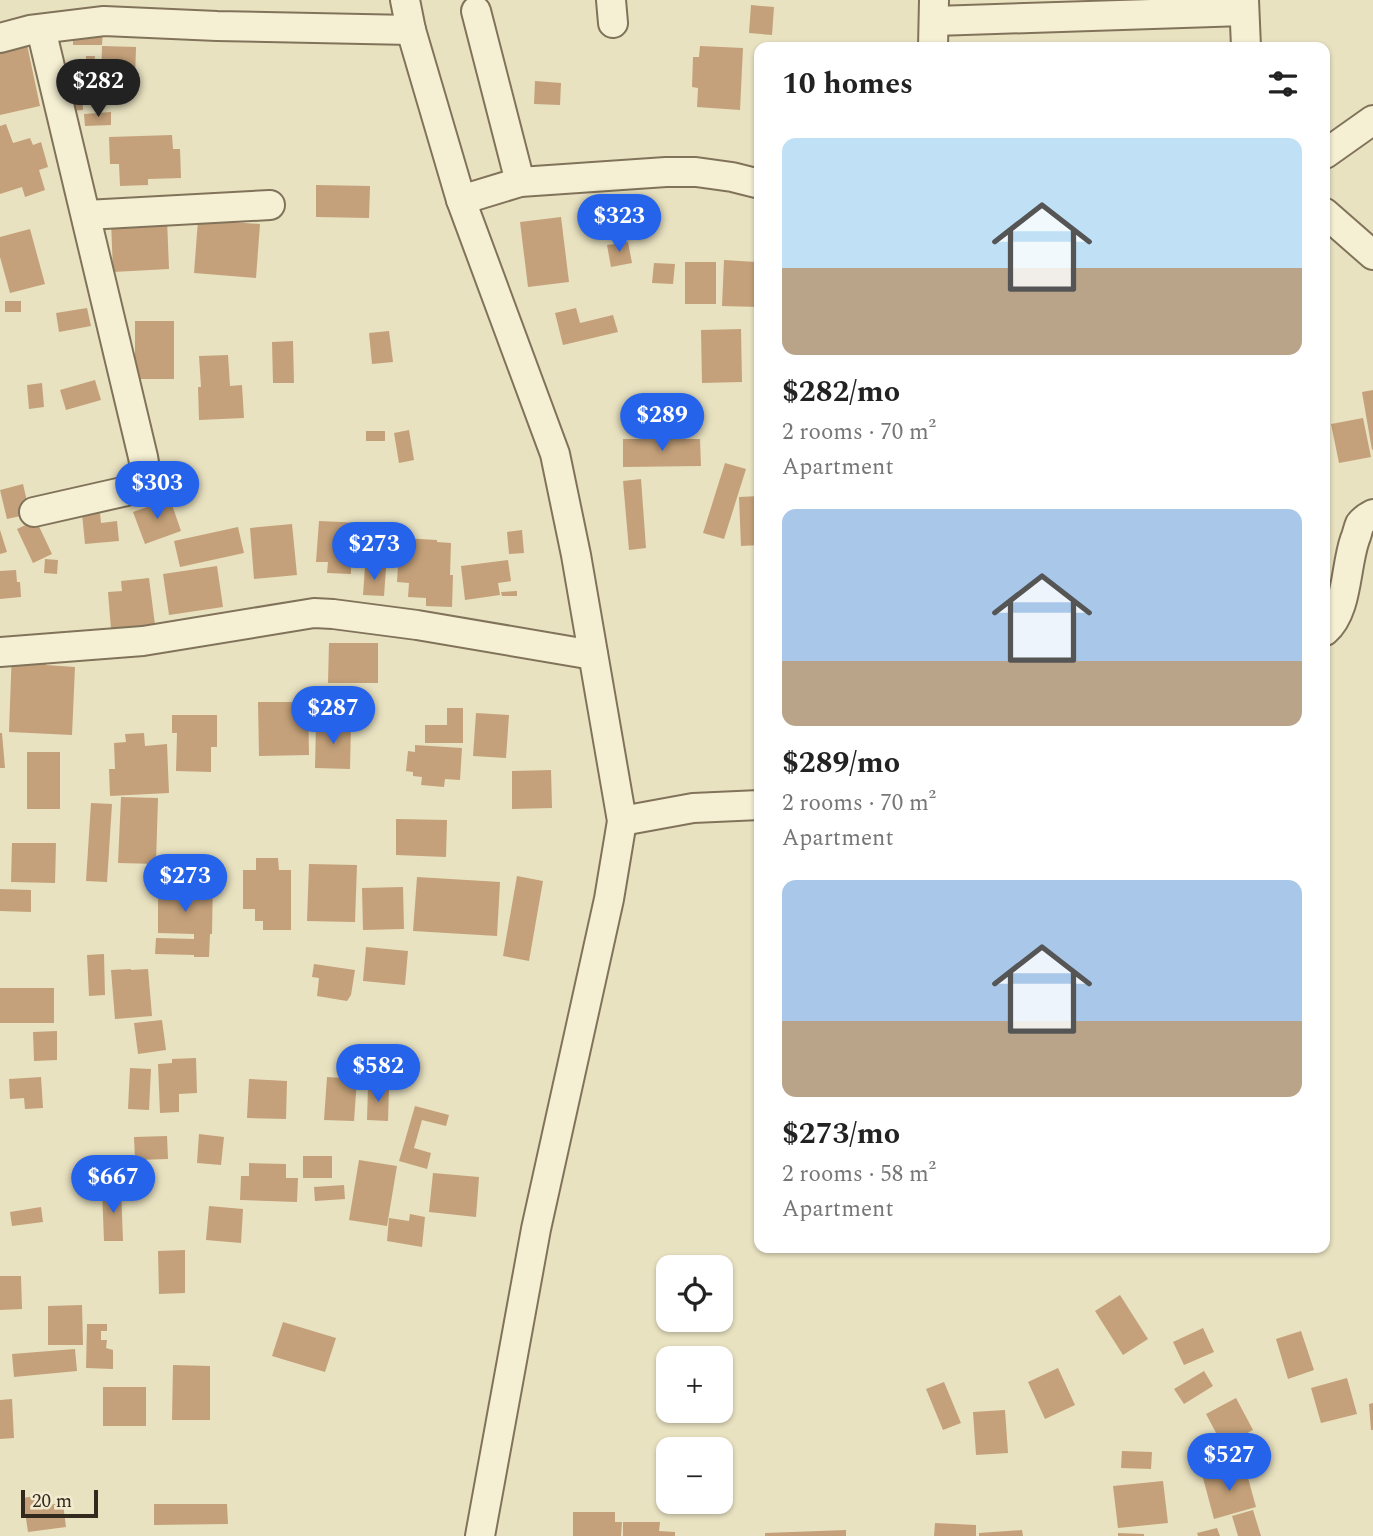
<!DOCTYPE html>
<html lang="en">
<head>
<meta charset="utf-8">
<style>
  body { margin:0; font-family:Spectral,serif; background:#f6f6f6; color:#222; height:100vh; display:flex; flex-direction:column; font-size:26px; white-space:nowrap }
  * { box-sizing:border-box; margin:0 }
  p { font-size:23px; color:#767676 }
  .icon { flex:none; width:38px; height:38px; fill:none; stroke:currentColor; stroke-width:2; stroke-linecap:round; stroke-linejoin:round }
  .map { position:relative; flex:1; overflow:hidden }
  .side { position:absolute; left:754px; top:42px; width:576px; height:1211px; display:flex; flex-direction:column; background:#fff; border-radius:14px; box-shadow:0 2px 5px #0004 }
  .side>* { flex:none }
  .fabs { position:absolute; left:656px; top:1255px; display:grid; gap:14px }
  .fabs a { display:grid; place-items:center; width:77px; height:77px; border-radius:14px; background:#fff; box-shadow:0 2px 5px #0004; font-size:35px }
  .scale { position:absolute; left:21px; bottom:18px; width:77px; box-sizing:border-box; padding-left:7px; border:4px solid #322a1d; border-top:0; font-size:19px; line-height:24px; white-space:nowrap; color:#322a1d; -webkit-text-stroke:5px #f2ebd0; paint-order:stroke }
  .price { position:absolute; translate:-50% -60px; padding:0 16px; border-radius:24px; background:#2563eb; color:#fff; font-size:23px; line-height:46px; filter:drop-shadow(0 2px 4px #0008) }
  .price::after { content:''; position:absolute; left:50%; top:42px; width:21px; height:16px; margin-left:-10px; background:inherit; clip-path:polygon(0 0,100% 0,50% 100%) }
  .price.active { background:#222; color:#fff }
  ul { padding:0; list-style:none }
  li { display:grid; align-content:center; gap:14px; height:371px; padding:0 28px }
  li span { display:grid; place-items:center; height:217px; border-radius:14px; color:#555 }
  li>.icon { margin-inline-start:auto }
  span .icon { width:126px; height:126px; fill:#fffc; stroke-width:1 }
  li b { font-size:30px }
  h2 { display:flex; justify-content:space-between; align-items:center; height:84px; padding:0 28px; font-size:30px }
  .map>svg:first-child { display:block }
  .building { fill:#c4a17a }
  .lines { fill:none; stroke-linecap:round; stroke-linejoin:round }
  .minor-casing { stroke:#81735a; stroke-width:32 }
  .minor { stroke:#f5efd3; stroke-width:28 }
</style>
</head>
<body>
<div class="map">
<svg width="1373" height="1536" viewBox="0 0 1373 1536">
  <rect width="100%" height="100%" fill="#e9e2c1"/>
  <g class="building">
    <path d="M751 5 774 7 772 35 749 33Z"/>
    <path d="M73 28H103L102 45H73Z"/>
    <path d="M26 40 40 106 0 115V45Z"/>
    <path d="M102 46 136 47 135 81 101 80Z"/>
    <path d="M700 46 743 48 740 110 697 107 698 88 692 87 693 57H699Z"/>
    <path d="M86 56H95L94 68H86Z"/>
    <path d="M535 81 561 83 560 105 534 104Z"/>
    <path d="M82 85 83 110 69 111 68 86Z"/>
    <path d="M111 112V125L85 126 84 114Z"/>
    <path d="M6 124 13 143 30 138 33 145 41 142 48 167 39 170 45 190 25 197 22 187 0 194V126Z"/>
    <path d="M172 135 173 149H180L181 178 148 179V185L120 186 119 164H110L109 137Z"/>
    <path d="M316 185 370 186 369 218 316 217Z"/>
    <path d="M561 217 569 282 528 287 520 222Z"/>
    <path d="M167 219 169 269 113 272 111 221Z"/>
    <path d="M198 220 260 224 256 278 194 273Z"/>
    <path d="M30 229 45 284 10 293 0 257V237Z"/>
    <path d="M628 242 632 263 611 267 607 245Z"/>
    <path d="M724 260 756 262 755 275H760L759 307 722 306Z"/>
    <rect x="685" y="262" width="31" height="42"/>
    <path d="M654 263 675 264 673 284 652 283Z"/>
    <rect x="5" y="301" width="16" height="11"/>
    <path d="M87 308 91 326 59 332 56 313Z"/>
    <path d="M576 308 580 323 613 315 618 332 563 345 555 313Z"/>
    <rect x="135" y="321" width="39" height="58"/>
    <path d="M741 329 742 382 702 383 701 330Z"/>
    <path d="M389 331 393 362 372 364 369 333Z"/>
    <path d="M293 341 294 383H273L272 342Z"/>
    <path d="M228 355 230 386 242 385 244 418 199 420 198 387H201L199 356Z"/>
    <path d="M95 380 101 400 66 410 60 390Z"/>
    <path d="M42 383 44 407 29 409 27 385Z"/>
    <path d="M1373 390V449L1372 450 1362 392Z"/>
    <path d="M1363 418 1371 457 1339 463 1331 424Z"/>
    <path d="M409 430 414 460 399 463 394 433Z"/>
    <rect x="366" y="431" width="19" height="10"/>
    <path d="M623 439H700L701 466 623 467Z"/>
    <path d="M725 463 746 469 724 539 703 533Z"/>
    <path d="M641 479 646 548 629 550 623 481Z"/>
    <path d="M23 484 30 514 7 519 0 490Z"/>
    <path d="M760 496V545L741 546 739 497Z"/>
    <path d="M170 499 181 531 145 544 133 512Z"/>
    <path d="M100 513 101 523 117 521 119 541 85 544 82 514Z"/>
    <path d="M36 520 52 554 33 563 17 529Z"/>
    <path d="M319 521 364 523 362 564 351 563V574L327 573 328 562H316Z"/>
    <path d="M292 524 297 575 254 579 250 528Z"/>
    <path d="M238 527 244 553 180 567 174 541Z"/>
    <path d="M0 530 7 552 0 554Z"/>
    <path d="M522 530 524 553 509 554 507 532Z"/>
    <path d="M385 537 437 540V542L451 543 450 575H453L452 607 426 606V598L408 597 409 583 397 582 398 565 384 564Z"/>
    <path d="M45 559 58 560 57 574 44 573Z"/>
    <path d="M508 560 511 581 498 583 500 595 465 600 461 566Z"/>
    <path d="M217 566 223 607 169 615 163 574Z"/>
    <path d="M365 567 386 568 384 596 363 595Z"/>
    <path d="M16 570 17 582H20L21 597 0 599V571Z"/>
    <path d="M149 578 155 625 111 629 108 592 122 591 121 581Z"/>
    <path d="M517 591V596H502L501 592Z"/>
    <path d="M329 643H378V683H328Z"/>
    <path d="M12 649 47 651 46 665 75 667 72 735 9 732Z"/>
    <path d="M258 702H308L309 755 259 756Z"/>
    <path d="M447 708H463V743H425V725H447Z"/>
    <path d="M476 713 509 715 506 758 473 756Z"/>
    <path d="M172 715H217V747H211V772L176 771 177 733H172Z"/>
    <path d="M316 724H351L350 769 315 768Z"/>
    <path d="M0 733H2L5 768H0Z"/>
    <path d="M144 733 145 746 167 744 169 793 110 796 109 769H115L114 743 126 742 125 734Z"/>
    <path d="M415 745 462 748 460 780 445 779 444 787 421 785 422 777 413 776V772L406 771 408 751 415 752Z"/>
    <rect x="27" y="752" width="33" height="57"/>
    <path d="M551 770 552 808 512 809V771Z"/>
    <path d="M121 797 158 798 156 864 118 863Z"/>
    <path d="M91 803 112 804 107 882 86 881Z"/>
    <path d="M396 819 447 820 446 857 396 855Z"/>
    <path d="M12 843H56L55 883 11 882Z"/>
    <path d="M256 858H278L279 870H291V930H263V921H255V909H243V870H256Z"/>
    <path d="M309 864 357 865 355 922 307 921Z"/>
    <path d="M158 875 213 876 212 934H210L209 957H194V955L155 954 156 938 194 939V934L158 933Z"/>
    <path d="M517 876 543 881 529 961 503 956Z"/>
    <path d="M417 877 500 882 497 936 413 931Z"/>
    <path d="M403 887 404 929 363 930 362 888Z"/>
    <path d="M0 889 31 890V912L0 911Z"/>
    <path d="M366 947 408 951 405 985 363 981Z"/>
    <path d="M104 954 105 995 89 996 87 955Z"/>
    <path d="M314 964 355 970 351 995 347 1001 317 996 319 978 312 977Z"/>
    <path d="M131 969V970L148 969 152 1016 115 1019 111 970Z"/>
    <rect x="0" y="988" width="54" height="35"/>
    <path d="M162 1020 166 1050 138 1054 134 1023Z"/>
    <path d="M57 1031V1060L34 1061 33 1032Z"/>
    <path d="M196 1058 197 1093 179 1094V1112L160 1113 158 1064 172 1063V1059Z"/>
    <path d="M130 1068 151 1069 149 1110 128 1109Z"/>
    <path d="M41 1077 43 1108 25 1109 24 1098 10 1099 9 1079Z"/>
    <path d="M327 1077 357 1079 354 1121 324 1120Z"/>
    <path d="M249 1079 287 1081 286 1119 247 1118Z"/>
    <path d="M368 1086 389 1087 388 1121 367 1120Z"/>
    <path d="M415 1106 449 1115 446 1126 422 1120 414 1148 431 1153 427 1169 399 1161Z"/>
    <path d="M199 1134 224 1137 221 1165 197 1163Z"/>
    <path d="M167 1136 168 1159 135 1160 134 1137Z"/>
    <rect x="303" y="1156" width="29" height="22"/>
    <path d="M359 1160 397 1166 387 1226 349 1220Z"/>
    <path d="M249 1163 286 1164V1178H298L297 1202 240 1200 241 1176H249Z"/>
    <path d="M433 1173 479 1177 476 1217 429 1212Z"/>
    <path d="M344 1185 345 1199 315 1201 314 1187Z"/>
    <path d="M121 1188 123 1241H104L102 1189Z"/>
    <path d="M209 1206 243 1209 241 1243 206 1240Z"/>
    <path d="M41 1207 43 1222 12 1226 10 1212Z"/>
    <path d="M410 1214 425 1217 422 1247 387 1241 389 1218 409 1221Z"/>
    <path d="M185 1250V1293L159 1294 158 1251Z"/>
    <path d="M0 1276H21L22 1309 0 1310Z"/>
    <path d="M1120 1295 1148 1339 1123 1355 1095 1311Z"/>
    <path d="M82 1305 83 1345H48V1306Z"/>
    <path d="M283 1322 336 1338 325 1372 272 1356Z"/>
    <path d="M87 1324H107V1331H101V1340H107L106 1348 113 1350V1369L86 1368Z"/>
    <path d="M1203 1328 1214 1352 1184 1365 1173 1342Z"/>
    <path d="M1301 1331 1314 1370 1288 1379 1276 1339Z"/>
    <path d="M75 1349 77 1371 14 1377 12 1354Z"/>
    <path d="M173 1365 210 1366V1420H172Z"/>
    <path d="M1058 1368 1075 1405 1045 1419 1028 1382Z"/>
    <path d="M1204 1371 1213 1386 1184 1404 1174 1389Z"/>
    <path d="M1347 1378 1357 1414 1321 1423 1311 1388Z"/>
    <path d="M944 1382 961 1423 943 1430 926 1389Z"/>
    <rect x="103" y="1387" width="43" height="39"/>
    <path d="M1236 1398 1253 1430 1223 1446 1206 1414Z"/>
    <path d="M12 1399 14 1438 0 1439V1400Z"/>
    <path d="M1373 1403V1430H1371L1369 1404Z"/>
    <path d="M1005 1410 1008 1453 976 1455 973 1412Z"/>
    <path d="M1122 1451 1152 1452 1151 1469 1121 1468Z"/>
    <path d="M660 1459H668V1479L658 1478Z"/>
    <path d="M1245 1467 1256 1507 1214 1519 1203 1478Z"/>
    <path d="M1163 1481 1168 1523 1118 1528 1113 1486Z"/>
    <path d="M46 1494 48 1505 63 1503 66 1527 28 1532 23 1498Z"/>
    <path d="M154 1504H227L228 1524 154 1525Z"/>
    <path d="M1253 1510 1261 1536H1238L1232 1516Z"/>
    <path d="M573 1512H615V1522H622L621 1536H573Z"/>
    <path d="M623 1522H660L659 1531 675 1532V1536H623Z"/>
    <path d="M935 1523 976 1525V1536H934Z"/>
    <path d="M1217 1528 1220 1536H1198L1197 1533Z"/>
    <path d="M846 1530V1536H765V1533Z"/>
    <path d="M1022 1530 1023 1536H979V1533Z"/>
    <path d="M1118 1533 1144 1534V1536H1118Z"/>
  </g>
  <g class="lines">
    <defs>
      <g id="minor">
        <path d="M405 0 411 30 461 200 555 454 576 555 622 821 609 899 536 1229 480 1536"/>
        <path d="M611 0 613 23"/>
        <path d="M1244 0 1246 47"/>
        <path d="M476 11 520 182"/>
        <path d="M935 21 1244 11"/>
        <path d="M0 38 30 30 104 21 217 26 411 30"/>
        <path d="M933 47 934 0"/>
        <path d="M1325 154 1373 120"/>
        <path d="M461 200 520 182 666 172H696L732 177 760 184"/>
        <path d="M1325 213 1373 255"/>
        <path d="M86 215 270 205"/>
        <path d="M34 512 140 488C148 479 145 469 143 457L41 29"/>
        <path d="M1325 631C1348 611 1345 567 1355 539 1357 535 1358 528 1360 524 1363 520 1369 516 1373 514"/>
        <path d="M0 652 143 641 314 613 333 614 417 625 593 655"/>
        <path d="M622 821 693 808 760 805"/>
      </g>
    </defs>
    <use href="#minor" class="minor-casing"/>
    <use href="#minor" class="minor"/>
  </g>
</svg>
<div class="fabs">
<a><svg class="icon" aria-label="locate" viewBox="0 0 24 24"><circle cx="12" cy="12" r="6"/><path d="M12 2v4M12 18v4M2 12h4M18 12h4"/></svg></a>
<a>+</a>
<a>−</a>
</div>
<div class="scale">20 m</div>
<b class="price active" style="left:98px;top:119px">$282</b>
<b class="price" style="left:619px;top:254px">$323</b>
<b class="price" style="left:662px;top:453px">$289</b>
<b class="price" style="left:157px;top:521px">$303</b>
<b class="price" style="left:374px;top:582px">$273</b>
<b class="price" style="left:333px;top:746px">$287</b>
<b class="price" style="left:185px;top:914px">$273</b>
<b class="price" style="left:378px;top:1104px">$582</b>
<b class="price" style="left:113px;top:1215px">$667</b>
<b class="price" style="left:1229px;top:1493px">$527</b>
<section class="side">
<h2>10 homes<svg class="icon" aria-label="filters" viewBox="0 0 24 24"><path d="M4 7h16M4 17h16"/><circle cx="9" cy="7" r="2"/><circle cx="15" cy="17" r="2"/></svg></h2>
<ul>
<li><span style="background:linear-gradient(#bfe0f5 60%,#b9a48a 0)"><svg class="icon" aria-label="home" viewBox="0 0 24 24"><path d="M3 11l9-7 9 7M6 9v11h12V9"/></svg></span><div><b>$282/mo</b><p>2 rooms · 70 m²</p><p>Apartment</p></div></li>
<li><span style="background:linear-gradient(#a9c7e8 70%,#b9a48a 0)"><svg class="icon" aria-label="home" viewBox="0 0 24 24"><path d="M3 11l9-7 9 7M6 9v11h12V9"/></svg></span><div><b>$289/mo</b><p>2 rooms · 70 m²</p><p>Apartment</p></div></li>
<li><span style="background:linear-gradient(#a9c7e8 65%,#b9a48a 0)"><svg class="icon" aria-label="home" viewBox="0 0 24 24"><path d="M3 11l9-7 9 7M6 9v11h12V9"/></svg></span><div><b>$273/mo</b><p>2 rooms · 58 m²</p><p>Apartment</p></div></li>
</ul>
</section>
</div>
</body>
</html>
